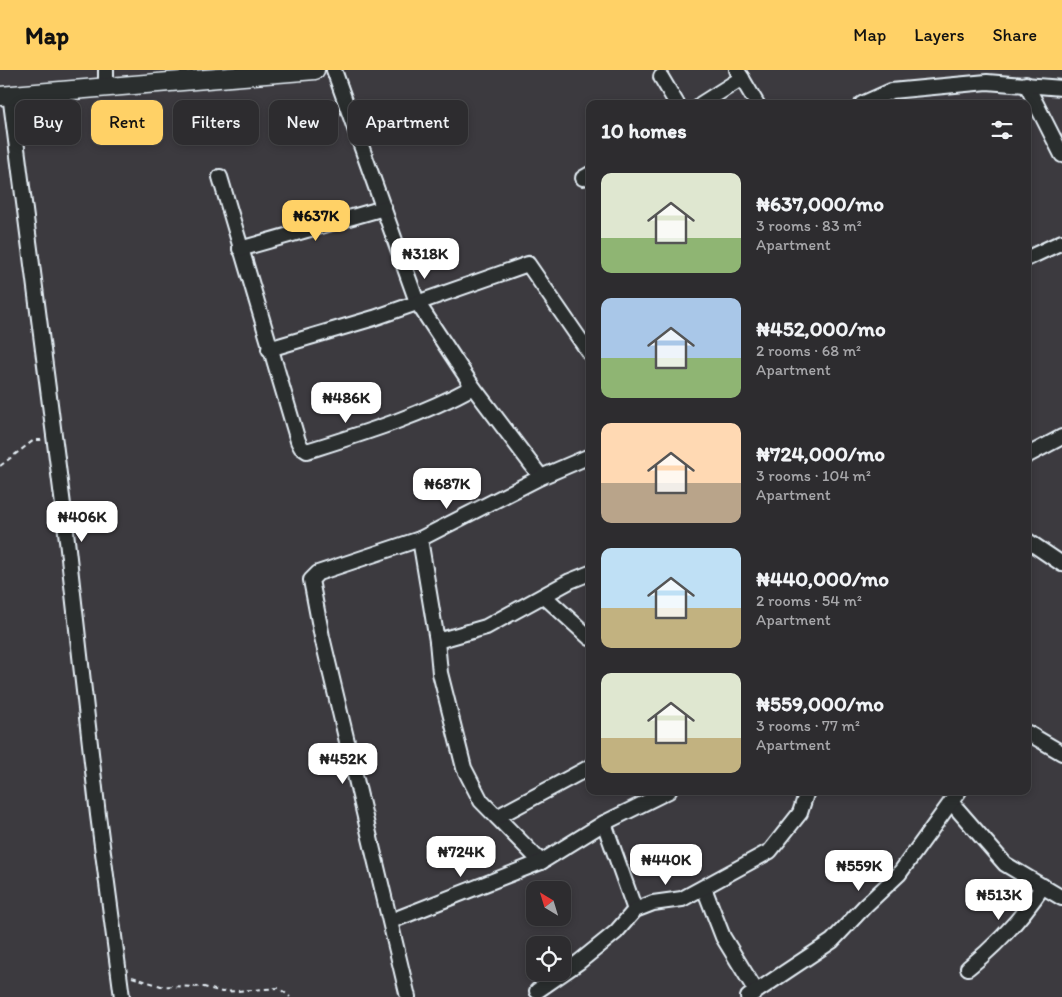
<!DOCTYPE html>
<html lang="en">
<head>
<meta charset="utf-8">
<style>
  body { margin:0; font-family:Itim,sans-serif; background:#353437; color:#f1f3f6; height:100vh; display:flex; flex-direction:column; font-size:19px; white-space:nowrap }
  * { box-sizing:border-box; margin:0 }
  p { font-size:16px; color:#a7a7aa }
  .icon { flex:none; width:28px; height:28px; fill:none; stroke:currentColor; stroke-width:2; stroke-linecap:round; stroke-linejoin:round }
  .map { position:relative; flex:1; overflow:hidden }
  .panel { position:absolute; left:586px; top:30px; width:445px; height:695px; display:flex; flex-direction:column; background:#2d2c2f; border-radius:10px; box-shadow:0 2px 8px #0003,0 0 0 1px #48484b }
  .panel>* { flex:none }
  .banner { position:absolute; left:15px; top:30px; width:475px; height:45px; display:flex; gap:10px }
  .needle { width:32px; rotate:322deg }
  .buttons { position:absolute; left:526px; top:811px; display:grid; gap:10px }
  .buttons a { display:grid; place-items:center; width:45px; height:45px; border-radius:10px; background:#2d2c2f; box-shadow:0 2px 8px #0003,0 0 0 1px #48484b; font-size:25px }
  .price { position:absolute; translate:-50% -42px; padding:0 11px; border-radius:10px; background:#fff; color:#222; font-size:16px; line-height:32px; filter:drop-shadow(0 1px 2px #0008) }
  .price::after { content:''; position:absolute; left:50%; top:30px; width:15px; height:11px; margin-left:-8px; background:inherit; clip-path:polygon(0 0,100% 0,50% 100%) }
  .price.selected { background:#ffd166; color:#111 }
  ul { padding:0; list-style:none }
  li { display:flex; align-items:center; gap:15px; height:125px; padding:0 15px }
  li span { display:grid; place-items:center; flex:none; width:140px; height:100px; border-radius:10px; color:#555 }
  li>.icon { margin-inline-start:auto }
  span .icon { width:60px; height:60px; fill:#fffc; stroke-width:1 }
  li b { font-size:21px }
  h2 { display:flex; justify-content:space-between; align-items:center; height:60px; padding:0 15px; font-size:21px }
  .pill { padding:0 18px; border-radius:10px; background:#2d2c2f; box-shadow:0 2px 8px #0003,0 0 0 1px #48484b; font-size:18px; line-height:45px }
  .pill.selected { background:#ffd166; color:#111 }
  header { display:flex; align-items:center; gap:30px; box-sizing:border-box; height:70px; padding:0 25px; background:#ffd166; color:#111 }
  header strong { font-size:24px }
  nav { display:flex; gap:28px; margin-inline-start:auto; font-size:18px }
  .map>svg:first-child { display:block }
  .lines { fill:none; stroke-linecap:round; stroke-linejoin:round }
  .minor-casing { stroke:#e8f1f8; stroke-width:18 }
  .major-casing { stroke:#e8f1f8; stroke-width:21 }
  .path { stroke:#e8f1f8; stroke-width:2; stroke-dasharray:5 4; stroke-linecap:butt }
  .minor { stroke:#2a2d2e; stroke-width:14 }
  .major { stroke:#2a2d2e; stroke-width:18 }
</style>
</head>
<body>
<header>
<strong>Map</strong>
<nav><a>Map</a><a>Layers</a><a>Share</a></nav>
</header>
<div class="map">
<svg width="1062" height="927" viewBox="0 0 1062 927">
  <rect width="100%" height="100%" fill="#3c3a3f"/>
  <filter id="ink" filterUnits="userSpaceOnUse"><feTurbulence type="fractalNoise" baseFrequency=".02" numOctaves="2"/><feDisplacementMap in="SourceGraphic" scale="10" xChannelSelector="R" yChannelSelector="G"/><feConvolveMatrix kernelMatrix="1 2 1 2 8 2 1 2 1" color-interpolation-filters="sRGB"/></filter>
  <g filter="url(#ink)">
    <g class="lines">
      <defs>
        <g id="minor">
          <path d="M106 0V16"/>
          <path d="M334 0 417 232 473 317 541 407"/>
          <path d="M737 0 757 34"/>
          <path d="M661 7 677 34"/>
          <path d="M1026 14 1062 85"/>
          <path d="M10 24 63 435 98 745 122 927"/>
          <path d="M701 34 742 8"/>
          <path d="M862 34 891 21 987 12 1062 18"/>
          <path d="M220 107 298 371 301 377 307 381C364 363 420 346 473 317"/>
          <path d="M583 108 590 104"/>
          <path d="M240 179 384 138"/>
          <path d="M1028 188 1062 172"/>
          <path d="M269 279 374 248 528 194 590 284"/>
          <path d="M1028 385 1062 367"/>
          <path d="M420 469 437 571 440 603 464 698 481 731 541 792"/>
          <path d="M1028 471 1062 494"/>
          <path d="M544 526 590 568"/>
          <path d="M437 571 486 557 570 511 590 503"/>
          <path d="M1028 663 1062 683"/>
          <path d="M951 732 1005 794 1062 828"/>
          <path d="M497 747 590 697"/>
          <path d="M604 753 635 840"/>
          <path d="M704 818 723 867 756 921"/>
          <path d="M391 851 541 792 604 753 669 721"/>
          <path d="M968 898C998 874 1022 848 1043 816"/>
          <path d="M537 921 579 892 616 862 635 840 653 833 682 829 770 781 800 743 807 721"/>
          <path d="M408 927 322 567 311 510 318 503 420 469 541 407 590 386"/>
          <path d="M748 927 832 871 865 836 899 804 959 721"/>
        </g>
        <path id="major" d="M0 26 315 0"/>
      </defs>
      <use href="#minor" class="minor-casing"/>
      <use href="#major" class="major-casing"/>
      <g class="path">
        <path d="M0 396 34 370H44"/>
        <path d="M132 907 161 916 204 917 222 922 279 918 290 927"/>
      </g>
      <use href="#minor" class="minor"/>
      <use href="#major" class="major"/>
    </g>
  </g>
</svg>
<div class="buttons">
<a><svg class="needle" viewBox="-14 -14 28 28"><path d="M0-13l5 13h-10z" fill="#e53935"/><path d="M0 13l5-13h-10z" fill="#a7a7aa"/></svg></a>
<a><svg class="icon" aria-label="locate" viewBox="0 0 24 24"><circle cx="12" cy="12" r="6"/><path d="M12 2v4M12 18v4M2 12h4M18 12h4"/></svg></a>
</div>
<b class="price selected" style="left:316px;top:172px">₦637K</b>
<b class="price" style="left:425px;top:210px">₦318K</b>
<b class="price" style="left:346px;top:354px">₦486K</b>
<b class="price" style="left:447px;top:440px">₦687K</b>
<b class="price" style="left:82px;top:473px">₦406K</b>
<b class="price" style="left:343px;top:715px">₦452K</b>
<b class="price" style="left:461px;top:808px">₦724K</b>
<b class="price" style="left:666px;top:816px">₦440K</b>
<b class="price" style="left:859px;top:822px">₦559K</b>
<b class="price" style="left:999px;top:851px">₦513K</b>
<div class="banner">
<a class="pill">Buy</a>
<a class="pill selected">Rent</a>
<a class="pill">Filters</a>
<a class="pill">New</a>
<a class="pill">Apartment</a>
</div>
<section class="panel">
<h2>10 homes<svg class="icon" aria-label="filters" viewBox="0 0 24 24"><path d="M4 7h16M4 17h16"/><circle cx="9" cy="7" r="2"/><circle cx="15" cy="17" r="2"/></svg></h2>
<ul>
<li><span style="background:linear-gradient(#dfe7d0 65%,#8fb573 0)"><svg class="icon" aria-label="home" viewBox="0 0 24 24"><path d="M3 11l9-7 9 7M6 9v11h12V9"/></svg></span><div><b>₦637,000/mo</b><p>3 rooms · 83 m²</p><p>Apartment</p></div></li>
<li><span style="background:linear-gradient(#a9c7e8 60%,#8fb573 0)"><svg class="icon" aria-label="home" viewBox="0 0 24 24"><path d="M3 11l9-7 9 7M6 9v11h12V9"/></svg></span><div><b>₦452,000/mo</b><p>2 rooms · 68 m²</p><p>Apartment</p></div></li>
<li><span style="background:linear-gradient(#ffd9b3 60%,#b9a48a 0)"><svg class="icon" aria-label="home" viewBox="0 0 24 24"><path d="M3 11l9-7 9 7M6 9v11h12V9"/></svg></span><div><b>₦724,000/mo</b><p>3 rooms · 104 m²</p><p>Apartment</p></div></li>
<li><span style="background:linear-gradient(#bfe0f5 60%,#c2b280 0)"><svg class="icon" aria-label="home" viewBox="0 0 24 24"><path d="M3 11l9-7 9 7M6 9v11h12V9"/></svg></span><div><b>₦440,000/mo</b><p>2 rooms · 54 m²</p><p>Apartment</p></div></li>
<li><span style="background:linear-gradient(#dfe7d0 65%,#c2b280 0)"><svg class="icon" aria-label="home" viewBox="0 0 24 24"><path d="M3 11l9-7 9 7M6 9v11h12V9"/></svg></span><div><b>₦559,000/mo</b><p>3 rooms · 77 m²</p><p>Apartment</p></div></li>
</ul>
</section>
</div>
</body>
</html>
